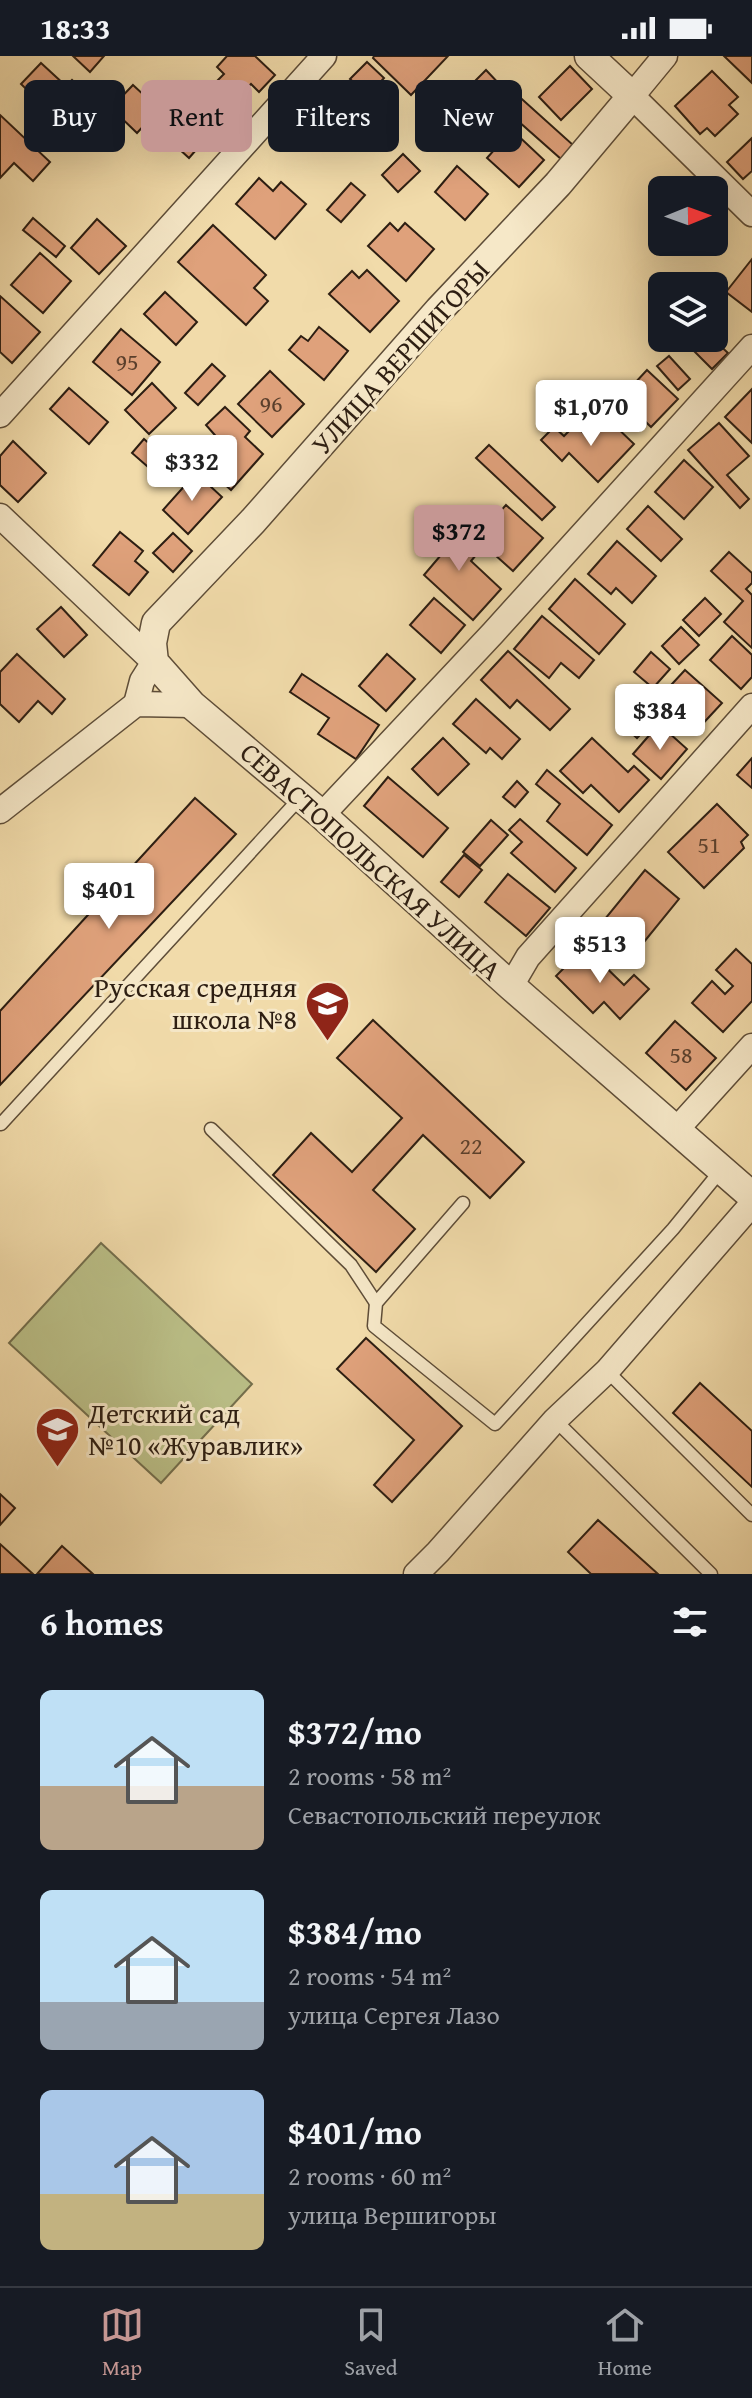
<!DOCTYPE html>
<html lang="en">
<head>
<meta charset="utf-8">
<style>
  body { margin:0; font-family:"Gentium Book Plus",serif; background:#242831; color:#f1f3f6; height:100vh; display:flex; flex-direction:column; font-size:30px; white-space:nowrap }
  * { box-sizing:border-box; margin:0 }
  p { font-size:26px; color:#9ea1a6 }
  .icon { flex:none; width:44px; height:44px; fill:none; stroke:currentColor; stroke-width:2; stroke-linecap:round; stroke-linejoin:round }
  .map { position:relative; height:1518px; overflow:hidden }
  .side { display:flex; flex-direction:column; background:#171b24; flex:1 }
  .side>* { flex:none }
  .top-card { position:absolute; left:24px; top:24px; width:704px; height:72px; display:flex; gap:16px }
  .needle { width:52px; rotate:89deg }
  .controls { position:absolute; left:648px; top:120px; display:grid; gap:16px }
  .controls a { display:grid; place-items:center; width:80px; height:80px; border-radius:12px; background:#171b24; box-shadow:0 8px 32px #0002; font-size:40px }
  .price { position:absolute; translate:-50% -68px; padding:0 18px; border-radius:8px; background:#fff; color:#222; font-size:26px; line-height:52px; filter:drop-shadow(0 2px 4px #0008) }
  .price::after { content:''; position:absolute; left:50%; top:48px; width:24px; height:18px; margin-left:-12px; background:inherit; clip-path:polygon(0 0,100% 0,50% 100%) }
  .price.current { background:#c59692; color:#111 }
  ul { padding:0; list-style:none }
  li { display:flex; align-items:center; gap:24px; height:200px; padding:0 40px }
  li span { display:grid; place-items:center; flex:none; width:224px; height:160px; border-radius:12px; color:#555 }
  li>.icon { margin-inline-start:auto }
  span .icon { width:96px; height:96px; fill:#fffc; stroke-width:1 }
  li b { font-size:34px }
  h2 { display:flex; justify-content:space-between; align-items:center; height:96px; padding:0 40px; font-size:34px }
  .chip { padding:0 28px; border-radius:12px; background:#171b24; box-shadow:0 8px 32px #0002; font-size:28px; line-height:72px }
  .chip.current { background:#c59692; color:#111 }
  .status { display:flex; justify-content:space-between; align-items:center; height:56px; padding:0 40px; background:#171b24; direction:ltr }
  .status svg { height:22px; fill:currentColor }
  .menu { display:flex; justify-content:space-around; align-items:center; height:112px; border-top:2px solid #363941; background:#171b24; font-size:22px; color:#9ea1a6 }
  .menu a { display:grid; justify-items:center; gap:4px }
  .menu .current { color:#c59692 }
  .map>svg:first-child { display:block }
  .green { fill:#bbc088; stroke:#746f4d; stroke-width:2 }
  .building { fill:#dfa17b; stroke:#2d1e12; stroke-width:2 }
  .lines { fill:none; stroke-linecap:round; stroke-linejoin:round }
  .service-casing { stroke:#5e4d38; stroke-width:15 }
  .minor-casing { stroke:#5e4d38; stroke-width:27 }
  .tertiary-casing { stroke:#5e4d38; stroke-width:31 }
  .service { stroke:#f6e8c8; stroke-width:12 }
  .minor { stroke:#f6e8c8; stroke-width:24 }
  .tertiary { stroke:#f6e8c8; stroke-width:28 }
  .labels { text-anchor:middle; stroke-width:6; stroke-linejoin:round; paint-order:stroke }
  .number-label { font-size:24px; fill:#5a3f2c }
  .street-label { font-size:28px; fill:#2d1e12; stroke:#f6e8c8 }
  .poi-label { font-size:28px; fill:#2d1e12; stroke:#f6e8c8; text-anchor:end }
</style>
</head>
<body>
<div class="status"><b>18:33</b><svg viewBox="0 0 49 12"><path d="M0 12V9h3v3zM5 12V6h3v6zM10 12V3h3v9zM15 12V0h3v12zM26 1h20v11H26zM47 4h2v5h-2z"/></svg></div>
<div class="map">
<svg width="752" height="1518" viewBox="0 0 752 1518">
  <rect width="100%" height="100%" fill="#f1dbaa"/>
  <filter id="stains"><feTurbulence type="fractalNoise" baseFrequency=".0025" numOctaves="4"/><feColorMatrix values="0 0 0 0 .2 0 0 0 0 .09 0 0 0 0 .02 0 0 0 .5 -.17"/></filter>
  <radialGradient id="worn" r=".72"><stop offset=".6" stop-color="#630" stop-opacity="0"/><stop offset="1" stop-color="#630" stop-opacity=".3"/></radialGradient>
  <path class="green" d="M101 1187 252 1328 161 1427 9 1287Z"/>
  <g class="building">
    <path d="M73 0H104L90 16Z"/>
    <path d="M227 0H255L275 19 259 36 251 28 244 35 250 41 234 57 209 33 224 18 217 11Z"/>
    <path d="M374 0H448L411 39 373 2Z"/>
    <path d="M724 0H752V27Z"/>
    <path d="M367 6 384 22 375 32 392 49 369 74 342 49 359 31 350 23Z"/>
    <path d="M41 7 66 30 72 24 99 50 79 70 66 56 58 64 21 28Z"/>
    <path d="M570 10 592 33 561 64 539 41Z"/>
    <path d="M486 14 503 32 485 50 468 32Z"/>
    <path d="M712 15 738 41 729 49 738 58 715 80 707 72 700 78 675 50Z"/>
    <path d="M133 29 159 53 137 77 111 52Z"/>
    <path d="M514 36 573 89 561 103 501 50Z"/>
    <path d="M446 44 470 67 456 83 432 59Z"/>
    <path d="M190 45 217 70 189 102 155 71 172 52 178 57Z"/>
    <path d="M0 59 50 106 33 125 14 107 0 122Z"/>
    <path d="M512 74 544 104 519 131 487 102Z"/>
    <path d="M752 82V115L743 123 727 106Z"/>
    <path d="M403 98 420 115 398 136 382 119Z"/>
    <path d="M457 110 488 138 465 164 435 136Z"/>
    <path d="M259 122 273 135 281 126 306 148 275 183 236 148Z"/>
    <path d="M351 127 365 139 341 166 327 154Z"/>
    <path d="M33 162 65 190 56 201 23 174Z"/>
    <path d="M97 163 126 190 99 218 71 192Z"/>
    <path d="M390 167 398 175 405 167 434 193 406 225 368 190Z"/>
    <path d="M213 169 266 219 254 232 268 245 246 269 178 206Z"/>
    <path d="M40 197 71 225 43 257 11 229Z"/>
    <path d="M752 203V256L726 236Z"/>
    <path d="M367 214 399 245 370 276 329 238 352 215 359 222Z"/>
    <path d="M165 236 197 266 176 289 144 258Z"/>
    <path d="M0 240 40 276 12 307 0 296Z"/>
    <path d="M319 271 348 295 324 324 289 294 301 280 308 285Z"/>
    <path d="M121 273 160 306 132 339 93 306Z"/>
    <path d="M689 282H712L728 297 712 313 685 286Z"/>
    <path d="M669 300 690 323 678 334 657 310Z"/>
    <path d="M212 308 225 320 198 349 185 337Z"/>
    <path d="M647 314 678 343 651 371 621 342Z"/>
    <path d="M270 315 304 348 272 381 238 348Z"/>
    <path d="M152 327 176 352 149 378 125 354Z"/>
    <path d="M69 332 108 366 89 388 50 353Z"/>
    <path d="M752 333V387L725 361Z"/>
    <path d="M225 351 250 375 245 381 263 398 231 434 201 407 221 386 206 369Z"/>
    <path d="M608 363 634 388 598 426 569 397 562 405 541 384 554 371 564 380 575 369 589 382Z"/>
    <path d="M719 367 749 400 727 419 749 443 740 452 688 394Z"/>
    <path d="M144 383 175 410 163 424 132 397Z"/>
    <path d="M13 385 46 417 18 446 0 429V400Z"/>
    <path d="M489 389 555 451 542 464 476 402Z"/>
    <path d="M684 404 713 431 684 463 655 436Z"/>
    <path d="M196 417 222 441 188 478 163 454Z"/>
    <path d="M506 449 543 482 513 515 476 482Z"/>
    <path d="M648 450 682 483 661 505 627 473Z"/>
    <path d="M438 464 476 499 471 505 501 533 473 564 424 519 441 499 423 482Z"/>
    <path d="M120 476 143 495 135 505 148 516 129 539 93 509Z"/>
    <path d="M173 477 192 495 173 516 153 497Z"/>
    <path d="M617 485 656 520 632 547 616 532 611 538 588 518Z"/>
    <path d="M729 496 752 517V527L746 533 752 539V592L724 566 743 545 711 515Z"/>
    <path d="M575 523 625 568 599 598 549 553Z"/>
    <path d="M434 542 465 569 441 597 410 569Z"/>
    <path d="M705 542 721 558 699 580 683 564Z"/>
    <path d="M61 551 87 579 64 601 37 573Z"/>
    <path d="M542 560 594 604 579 622 561 607 549 622 514 593Z"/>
    <path d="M681 571 699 589 679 608 662 590Z"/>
    <path d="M732 580 752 599V621L741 633 710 604Z"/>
    <path d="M508 595 570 653 550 674 517 644 510 652 481 624Z"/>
    <path d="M651 596 670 613 653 632 634 616Z"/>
    <path d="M17 598 65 643 52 658 38 645 19 666 0 648V616Z"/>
    <path d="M387 598 415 623 386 655 359 630Z"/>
    <path d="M685 614 722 647 696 675 659 642Z"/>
    <path d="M302 618 379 669 356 703 318 678 329 662 290 636Z"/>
    <path d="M476 643 520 683 502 703 490 692 486 697 453 668Z"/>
    <path d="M644 653 655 663 637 682 626 672Z"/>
    <path d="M659 668 687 693 661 723 633 698Z"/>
    <path d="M443 682 469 708 438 739 412 713Z"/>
    <path d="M592 682 628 716 634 710 649 724 619 756 591 729 583 737 560 715Z"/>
    <path d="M752 702V732L737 719Z"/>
    <path d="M547 714 612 769 587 799 547 765 560 748 536 728Z"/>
    <path d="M388 721 448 772 423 801 364 750Z"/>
    <path d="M517 725 528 736 515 751 503 741Z"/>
    <path d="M195 742 236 778 0 1029V955Z"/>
    <path d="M717 748 748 779 741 786 744 792 704 832 668 796Z"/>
    <path d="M520 763 576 812 555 836 511 797 522 786 509 774Z"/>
    <path d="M491 764 508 779 480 810 463 796Z"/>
    <path d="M464 799 482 814 459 841 441 826Z"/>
    <path d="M645 814 679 843 635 897 600 869Z"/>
    <path d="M508 818 550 852 526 880 485 846Z"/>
    <path d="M585 891 624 929 634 919 649 933 620 963 604 946 593 957 556 920Z"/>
    <path d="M736 893 752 908V945L723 976 692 947 712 925 725 938 733 930 716 914Z"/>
    <path d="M373 964 524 1106 490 1142 423 1079 373 1134 415 1173 376 1216 273 1119 311 1077 352 1116 402 1062 337 1002Z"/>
    <path d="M675 965 716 1002 686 1034 646 997Z"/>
    <path d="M366 1282 462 1370 392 1446 374 1429 414 1384 337 1313Z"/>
    <path d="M700 1327 752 1375V1431L673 1357Z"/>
    <path d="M0 1438 15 1452 0 1469Z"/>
    <path d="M598 1464 658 1518H591L568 1496Z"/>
    <path d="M0 1488 33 1518H0Z"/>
    <path d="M62 1490 93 1518H37Z"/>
  </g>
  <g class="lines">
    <defs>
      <g id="service">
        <path d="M1 1068 301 741"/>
        <path d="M211 1073 351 1209 376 1247"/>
        <path d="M463 1147 376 1247 374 1270 495 1368 673 1173 722 1113"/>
        <path d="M607 1315 752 1459"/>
        <path d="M555 1364 711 1518"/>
      </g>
      <g id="minor">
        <path d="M665 0 632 40 752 158"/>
        <path d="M0 359 324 0"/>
        <path d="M0 460 154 606 142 625 136 648"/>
        <path d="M0 755 136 648 192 649"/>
        <path d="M322 759 493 577 752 291"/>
        <path d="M511 930 528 901 752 650"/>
        <path d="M677 1073 752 990"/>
        <path d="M416 1518 438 1496 555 1364 607 1315 752 1148"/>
      </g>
      <path id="tertiary" d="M589 0 632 40 558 128 439 254 253 465 156 567 152 587 154 606 192 649 322 759 511 930 752 1140"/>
    </defs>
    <use href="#service" class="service-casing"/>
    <use href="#minor" class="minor-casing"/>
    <use href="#tertiary" class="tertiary-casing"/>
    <use href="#service" class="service"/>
    <use href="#minor" class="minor"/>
    <use href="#tertiary" class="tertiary"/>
  </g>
  <defs>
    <symbol id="school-pin" viewBox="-11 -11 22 30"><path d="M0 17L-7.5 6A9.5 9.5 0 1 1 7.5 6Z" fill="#8f2418" stroke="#f6e8c8"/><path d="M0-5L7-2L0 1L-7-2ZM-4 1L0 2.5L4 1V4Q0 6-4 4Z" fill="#fff"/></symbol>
  </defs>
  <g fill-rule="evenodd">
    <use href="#school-pin" x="302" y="922" width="51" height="69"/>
    <use href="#school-pin" x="32" y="1348" width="51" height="69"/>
  </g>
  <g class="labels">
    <g class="number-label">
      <text x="127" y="314">95</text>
      <text x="271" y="356">96</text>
      <text x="709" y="797">51</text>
      <text x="681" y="1007">58</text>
      <text x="471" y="1098">22</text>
    </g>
    <g class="street-label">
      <text transform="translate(400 301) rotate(-48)" y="10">УЛИЦА ВЕРШИГОРЫ</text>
      <text transform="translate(371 805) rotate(42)" y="10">СЕВАСТОПОЛЬСКАЯ УЛИЦА</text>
    </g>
    <g class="poi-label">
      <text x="297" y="941">Русская средняя<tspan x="297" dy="32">школа №8</tspan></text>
      <text x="88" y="1367" text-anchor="start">Детский сад<tspan x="88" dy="32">№10 «Журавлик»</tspan></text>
    </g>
  </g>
  <rect width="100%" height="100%" filter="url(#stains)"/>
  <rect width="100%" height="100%" fill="url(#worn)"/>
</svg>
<div class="controls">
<a><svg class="needle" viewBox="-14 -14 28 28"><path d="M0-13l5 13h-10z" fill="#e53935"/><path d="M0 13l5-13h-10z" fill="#9ea1a6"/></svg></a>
<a><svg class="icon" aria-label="layers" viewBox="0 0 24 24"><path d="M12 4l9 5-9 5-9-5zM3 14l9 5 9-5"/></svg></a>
</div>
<b class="price" style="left:591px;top:392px">$1,070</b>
<b class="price" style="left:192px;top:447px">$332</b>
<b class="price current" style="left:459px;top:517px">$372</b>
<b class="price" style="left:660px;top:696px">$384</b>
<b class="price" style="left:109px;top:875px">$401</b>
<b class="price" style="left:600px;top:929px">$513</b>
<div class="top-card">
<a class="chip">Buy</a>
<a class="chip current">Rent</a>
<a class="chip">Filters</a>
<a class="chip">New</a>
</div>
</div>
<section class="side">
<h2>6 homes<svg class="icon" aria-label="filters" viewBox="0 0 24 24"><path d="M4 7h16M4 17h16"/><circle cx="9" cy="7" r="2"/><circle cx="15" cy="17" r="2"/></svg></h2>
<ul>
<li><span style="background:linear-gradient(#bfe0f5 60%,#b9a48a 0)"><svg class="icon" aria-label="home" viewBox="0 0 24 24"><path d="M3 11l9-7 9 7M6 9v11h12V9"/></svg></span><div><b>$372/mo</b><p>2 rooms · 58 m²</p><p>Севастопольский переулок</p></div></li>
<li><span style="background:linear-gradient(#bfe0f5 70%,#9aa5b1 0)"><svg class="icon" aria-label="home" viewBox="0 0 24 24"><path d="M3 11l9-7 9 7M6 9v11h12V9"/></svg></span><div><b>$384/mo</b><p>2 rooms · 54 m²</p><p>улица Сергея Лазо</p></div></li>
<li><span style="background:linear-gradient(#a9c7e8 65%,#c2b280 0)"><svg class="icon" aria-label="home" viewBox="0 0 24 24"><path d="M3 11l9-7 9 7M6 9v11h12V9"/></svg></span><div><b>$401/mo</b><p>2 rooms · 60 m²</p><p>улица Вершигоры</p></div></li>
</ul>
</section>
<nav class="menu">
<a class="current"><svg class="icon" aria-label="map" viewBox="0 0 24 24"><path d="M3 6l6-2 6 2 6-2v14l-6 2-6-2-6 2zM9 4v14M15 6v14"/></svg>Map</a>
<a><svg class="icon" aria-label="saved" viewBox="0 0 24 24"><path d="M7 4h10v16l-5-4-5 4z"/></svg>Saved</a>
<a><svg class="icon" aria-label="home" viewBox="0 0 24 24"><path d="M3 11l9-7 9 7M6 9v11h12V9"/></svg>Home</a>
</nav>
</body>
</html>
